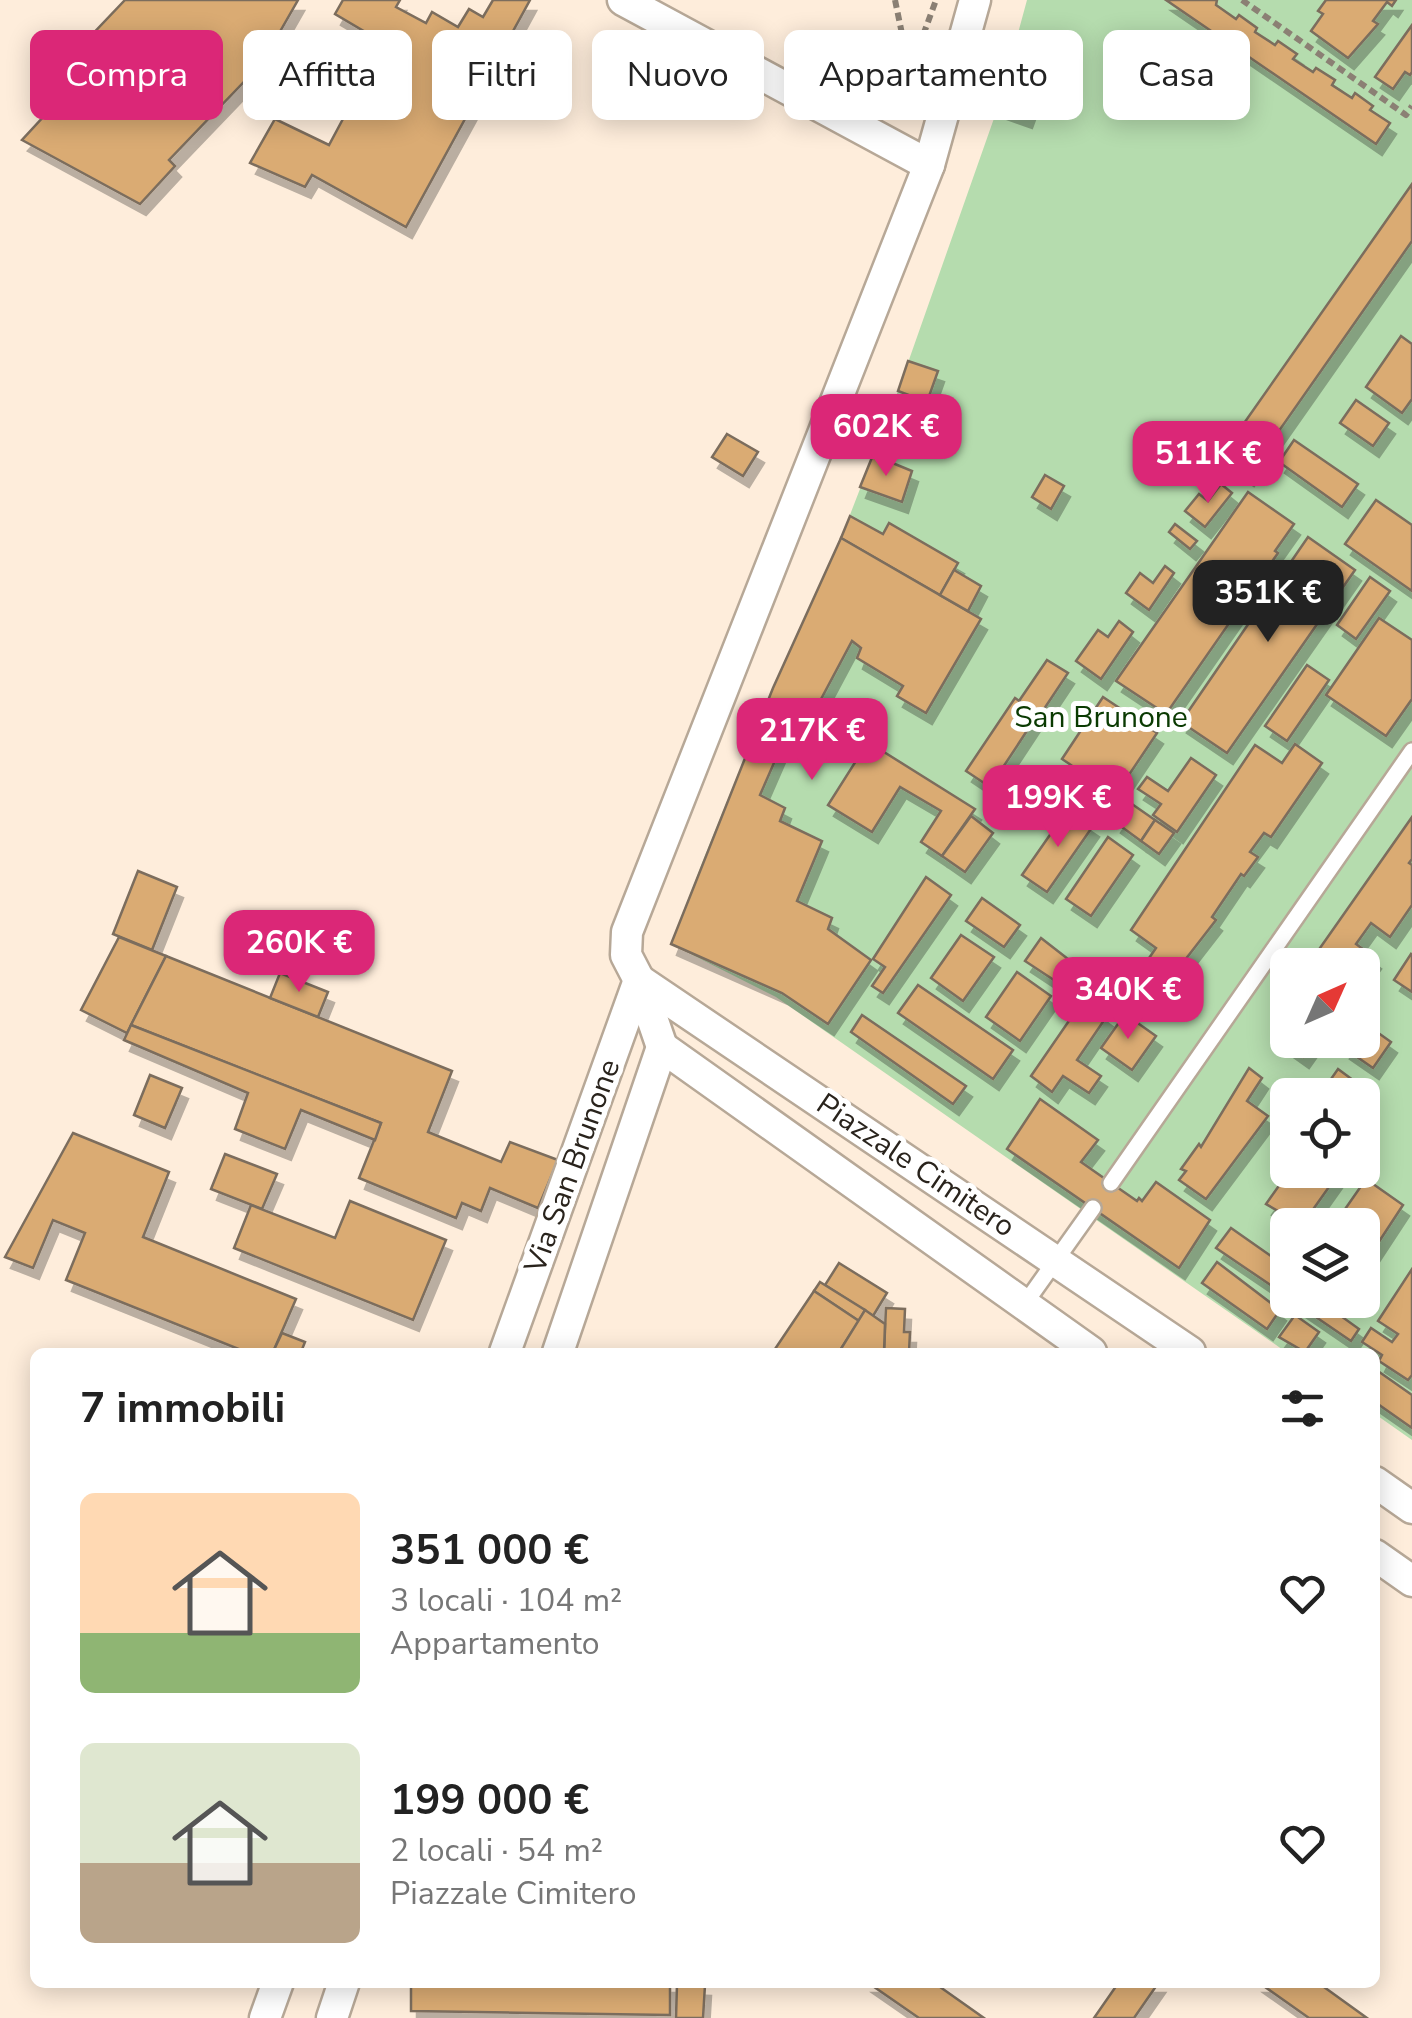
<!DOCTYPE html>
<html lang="it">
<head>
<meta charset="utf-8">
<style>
  body { margin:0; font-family:"Nunito Sans",sans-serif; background:#f6f6f6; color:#222; height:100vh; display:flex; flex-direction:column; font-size:38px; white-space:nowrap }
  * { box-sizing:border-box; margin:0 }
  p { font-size:32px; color:#767676 }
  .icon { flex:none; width:55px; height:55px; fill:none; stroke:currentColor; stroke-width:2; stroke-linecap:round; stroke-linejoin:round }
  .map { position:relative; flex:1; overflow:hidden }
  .details { position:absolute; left:30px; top:1348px; width:1350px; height:640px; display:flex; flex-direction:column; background:#fff; border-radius:15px; box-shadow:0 5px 25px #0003 }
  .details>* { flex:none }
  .hud { position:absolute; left:30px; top:30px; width:1352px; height:90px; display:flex; gap:20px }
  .needle { width:65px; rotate:45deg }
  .buttons { position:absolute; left:1270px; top:948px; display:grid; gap:20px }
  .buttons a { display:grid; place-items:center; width:110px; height:110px; border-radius:15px; background:#fff; box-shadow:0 5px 25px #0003; font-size:50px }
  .price { position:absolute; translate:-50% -85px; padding:0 22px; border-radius:20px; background:#db2777; color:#fff; font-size:32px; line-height:65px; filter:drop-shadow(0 2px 5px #0008) }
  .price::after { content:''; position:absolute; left:50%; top:60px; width:30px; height:22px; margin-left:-15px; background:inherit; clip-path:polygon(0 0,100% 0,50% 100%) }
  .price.current { background:#222; color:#fff }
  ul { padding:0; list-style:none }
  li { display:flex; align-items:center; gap:30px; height:250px; padding:0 50px }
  li span { display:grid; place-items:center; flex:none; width:280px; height:200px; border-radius:15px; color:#555 }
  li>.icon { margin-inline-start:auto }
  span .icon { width:120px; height:120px; fill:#fffc; stroke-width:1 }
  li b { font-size:42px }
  h2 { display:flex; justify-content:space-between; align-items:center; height:120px; padding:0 50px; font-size:42px }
  .tag { padding:0 35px; border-radius:15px; background:#fff; box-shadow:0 5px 25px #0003; font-size:35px; line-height:90px }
  .tag.current { background:#db2777; color:#fff }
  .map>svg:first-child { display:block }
  .green { fill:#b5dcae; fill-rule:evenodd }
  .building { fill:#daab73; stroke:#7b6d5d; stroke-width:2.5; filter:url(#shadow) }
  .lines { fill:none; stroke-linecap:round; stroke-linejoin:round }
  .lane-casing { stroke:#b7a897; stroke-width:20 }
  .street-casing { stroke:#b7a897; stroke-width:35 }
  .path { stroke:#8b8074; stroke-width:6; stroke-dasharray:8 5; stroke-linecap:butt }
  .lane { stroke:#fff; stroke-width:15 }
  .street { stroke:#fff; stroke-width:30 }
  .labels { text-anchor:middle; stroke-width:10; stroke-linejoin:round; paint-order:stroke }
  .park-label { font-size:30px; fill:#0a3a02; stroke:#fff }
  .street-label { font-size:30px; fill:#29231c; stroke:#fff }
</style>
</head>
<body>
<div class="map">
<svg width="1412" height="2018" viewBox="0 0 1412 2018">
  <defs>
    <filter id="shadow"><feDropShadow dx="6" dy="11" stdDeviation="0" flood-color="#0004"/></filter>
  </defs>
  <rect width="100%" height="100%" fill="#feeddb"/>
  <path class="green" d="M1027 0H1412V1440L1375 1414V1352H1286L776 997 671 944 704 858 773 688 841 538 898 391 998 107ZM1288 965H1362V1040H1288ZM1288 1095H1362V1170H1288ZM1288 1225H1362V1300H1288Z"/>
  <g class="building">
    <path d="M125 0H298L262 63 169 160 175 166 140 204 22 140 81 76 66 62Z"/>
    <path d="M343 0H400L396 7 426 23 432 12 458 27 469 9 483 17 493 0H530L406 227 312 175 305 187 250 163 275 119 329 145 344 117 338 113 352 87 341 81 357 53 361 55 372 36 335 14Z"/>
    <path d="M1166 0H1217L1216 5 1236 19 1239 15 1257 28 1255 32 1275 45 1278 41 1297 54 1293 59 1313 72 1316 68 1335 80 1332 85 1352 98 1355 93 1373 106 1370 110 1390 123 1376 144Z"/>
    <path d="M1326 0H1396L1392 6 1387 2 1373 21 1378 24 1348 58 1311 31 1323 14 1318 11Z"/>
    <path d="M1412 25V72L1410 75 1405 72 1393 89 1375 77Z"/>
    <path d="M1006 77 1034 95 1026 117 998 107Z"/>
    <path d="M1412 184V241L1248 475 1221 456Z"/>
    <path d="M1401 336 1412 344V399L1402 413 1366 387Z"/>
    <path d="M908 361 938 371 927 402 898 391Z"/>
    <path d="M1356 400 1389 423 1373 446 1340 423Z"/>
    <path d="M727 434 758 452 743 476 712 457Z"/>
    <path d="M1294 440 1358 484 1342 507 1279 462Z"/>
    <path d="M873 455 912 471 902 502 860 487Z"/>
    <path d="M1045 475 1064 486 1051 509 1032 497Z"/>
    <path d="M1221 484 1232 493 1205 527 1185 511 1199 494 1208 501Z"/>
    <path d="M1248 492 1294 524 1275 551 1278 553 1166 714 1116 681Z"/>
    <path d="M1376 500 1412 525V591L1345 544Z"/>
    <path d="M850 516 883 534 889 523 958 563 940 595 841 538Z"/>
    <path d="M1175 524 1197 541 1190 549 1169 532Z"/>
    <path d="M1308 537 1355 570 1227 753 1181 722Z"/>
    <path d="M841 538 981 619 926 713 897 696 903 686 857 658 861 648 852 641 796 746 784 740 760 795 785 808 780 821 822 841 797 901 832 918 828 929 871 960 828 1024 782 993 671 944 773 688Z"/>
    <path d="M1165 566 1174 573 1149 610 1126 593 1140 573 1153 583Z"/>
    <path d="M954 570 981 586 968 611 940 595Z"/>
    <path d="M1370 577 1390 591 1356 639 1337 625Z"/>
    <path d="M1379 618 1412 640V699L1386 736 1326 695Z"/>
    <path d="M1119 621 1133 632 1101 679 1076 661 1098 630 1108 637Z"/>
    <path d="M1047 660 1068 673 1040 715 1019 701Z"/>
    <path d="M1307 665 1329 680 1287 741 1265 726Z"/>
    <path d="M1103 697 1157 733 1102 815 1058 786 1071 765 1062 759Z"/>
    <path d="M1015 698 1038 714 990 787 966 771Z"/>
    <path d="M868 742 975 809 942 856 921 842 941 811 900 787 872 832 828 805Z"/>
    <path d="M1295 744 1322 763 1271 837 1264 833 1250 852 1258 857 1244 876 1241 874 1212 917 1216 920 1171 978 1147 961 1156 948 1131 930 1255 745 1282 763Z"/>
    <path d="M1191 758 1216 775 1177 832 1153 815 1161 804 1138 789 1147 777 1168 791Z"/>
    <path d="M999 775 1010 782 997 802 986 795Z"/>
    <path d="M1129 802 1155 820 1141 841 1115 822Z"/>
    <path d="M1068 809 1093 826 1047 892 1022 875Z"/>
    <path d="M971 816 993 833 965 872 942 856Z"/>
    <path d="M1412 817V859L1409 863 1412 865V905L1390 937 1371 923 1356 944 1375 958 1362 976V965H1341L1320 948Z"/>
    <path d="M1155 820 1174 833 1159 854 1141 841Z"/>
    <path d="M1108 837 1133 855 1091 916 1066 899Z"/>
    <path d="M138 871 177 887 152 950 113 934Z"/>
    <path d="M926 877 951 895 883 993 872 986 885 967 873 959Z"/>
    <path d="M982 898 1020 925 1004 947 966 921Z"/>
    <path d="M961 935 994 957 963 1001 931 978Z"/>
    <path d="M119 937 166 956 127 1033 81 1010Z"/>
    <path d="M1041 938 1077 966 1063 986 1025 961Z"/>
    <path d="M1411 954 1412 955V992L1394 980Z"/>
    <path d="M166 956 452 1071 428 1132 501 1162 510 1142 558 1160 538 1208 490 1188 481 1211 462 1203 456 1218 359 1178 381 1123 131 1025Z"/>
    <path d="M1110 970 1130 986 1120 1000 1100 984Z"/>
    <path d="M1017 972 1051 996 1020 1041 986 1017Z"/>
    <path d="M280 973 328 992 318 1017 270 998Z"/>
    <path d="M918 985 1013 1050 993 1079 898 1013Z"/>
    <path d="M1084 999 1107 1016 1077 1060 1101 1076 1089 1093 1063 1076 1052 1092 1031 1076Z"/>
    <path d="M1125 1014 1156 1036 1132 1070 1101 1048Z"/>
    <path d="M862 1015 966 1086 953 1104 851 1032Z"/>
    <path d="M1363 1022 1391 1042 1373 1068 1344 1048 1350 1040H1362Z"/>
    <path d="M131 1025 381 1123 375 1140 301 1110 285 1149 235 1129 248 1093 124 1040Z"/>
    <path d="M1289 1040H1315L1303 1057 1286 1045Z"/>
    <path d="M1249 1068 1262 1078 1247 1101 1268 1116 1206 1199 1179 1180 1186 1171 1181 1169 1199 1144 1201 1147Z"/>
    <path d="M1338 1069 1361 1086 1354 1095H1334L1324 1089Z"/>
    <path d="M150 1075 182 1088 165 1128 134 1115Z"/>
    <path d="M1040 1099 1098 1140 1081 1162 1111 1183 1137 1201 1139 1198 1142 1201 1156 1182 1210 1220 1179 1268 1007 1149Z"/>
    <path d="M73 1133 169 1172 143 1237 296 1299 273 1352H246L66 1280 85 1233 53 1220 33 1268 5 1257Z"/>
    <path d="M225 1154 277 1174 262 1209 211 1189Z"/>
    <path d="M1290 1170H1341L1302 1225 1266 1204Z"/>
    <path d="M1366 1179 1403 1205 1365 1263 1362 1225H1334Z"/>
    <path d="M350 1201 446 1240 413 1320 234 1248 251 1205 335 1238Z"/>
    <path d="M1231 1228 1288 1268V1297L1216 1248Z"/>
    <path d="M1217 1262 1280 1310 1267 1329 1202 1283Z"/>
    <path d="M839 1263 887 1293 873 1316 825 1285Z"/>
    <path d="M1412 1269V1375L1408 1380 1379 1361 1382 1355 1362 1342 1371 1328 1392 1342 1398 1334 1378 1321Z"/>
    <path d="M820 1282 865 1310 859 1321 814 1291Z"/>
    <path d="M814 1291 859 1321 839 1352H773Z"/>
    <path d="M1291 1300H1331L1327 1306 1359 1329 1351 1341Z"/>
    <path d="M886 1308 905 1309 904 1332H910L909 1352H884Z"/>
    <path d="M865 1310 885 1324 884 1352H839Z"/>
    <path d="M1295 1315 1319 1332 1305 1352 1279 1337Z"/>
    <path d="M282 1333 305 1342 301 1352H273Z"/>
    <path d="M1375 1369 1412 1395V1428L1375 1402Z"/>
    <path d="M411 1982H670V2015L411 2011Z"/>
    <path d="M867 1982H933L984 2018H919Z"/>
    <path d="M1119 1982H1159L1134 2018H1094Z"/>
    <path d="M1258 1982H1317L1367 2018H1309Z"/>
    <path d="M677 1984 705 1985 703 2018H676Z"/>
  </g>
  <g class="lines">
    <defs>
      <g id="lane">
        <path d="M1111 1183 1412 751"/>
        <path d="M1024 1305 1093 1208"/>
      </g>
      <g id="street">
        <path d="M623 0 929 165"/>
        <path d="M639 980 1190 1352"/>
        <path d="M662 1047 639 980 626 955 627 932 929 165 975 0"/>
        <path d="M662 1047 1091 1352"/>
        <path d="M505 1352 639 980"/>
        <path d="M558 1352 662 1047"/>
        <path d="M1375 1482 1412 1508"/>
        <path d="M1375 1555 1412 1581"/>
        <path d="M265 2018 278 1982"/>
        <path d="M332 2018 344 1982"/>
      </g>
    </defs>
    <use href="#lane" class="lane-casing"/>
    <use href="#street" class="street-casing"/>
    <g class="path">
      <path d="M895 0 913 87"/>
      <path d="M1242 0 1406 115 1412 106"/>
      <path d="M910 71 936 0"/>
    </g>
    <use href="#lane" class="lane"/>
    <use href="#street" class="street"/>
  </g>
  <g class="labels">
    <g class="park-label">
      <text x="1101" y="727">San Brunone</text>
    </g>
    <g class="street-label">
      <text transform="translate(916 1165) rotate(34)" y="10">Piazzale Cimitero</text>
      <text transform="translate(572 1166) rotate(-70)" y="10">Via San Brunone</text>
    </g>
  </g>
</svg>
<div class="buttons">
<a><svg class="needle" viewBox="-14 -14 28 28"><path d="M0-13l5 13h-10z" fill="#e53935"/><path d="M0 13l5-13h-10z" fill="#767676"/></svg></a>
<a><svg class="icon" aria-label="locate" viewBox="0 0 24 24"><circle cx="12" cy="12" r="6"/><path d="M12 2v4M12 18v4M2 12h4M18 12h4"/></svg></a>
<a><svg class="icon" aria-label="layers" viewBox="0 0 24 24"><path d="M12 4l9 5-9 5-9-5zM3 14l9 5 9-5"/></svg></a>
</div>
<b class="price" style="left:886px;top:479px">602K €</b>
<b class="price" style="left:1208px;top:506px">511K €</b>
<b class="price current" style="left:1268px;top:645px">351K €</b>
<b class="price" style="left:812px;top:783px">217K €</b>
<b class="price" style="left:1058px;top:850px">199K €</b>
<b class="price" style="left:299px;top:995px">260K €</b>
<b class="price" style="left:1128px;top:1042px">340K €</b>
<div class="hud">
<a class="tag current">Compra</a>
<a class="tag">Affitta</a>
<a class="tag">Filtri</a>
<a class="tag">Nuovo</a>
<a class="tag">Appartamento</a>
<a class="tag">Casa</a>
</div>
<section class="details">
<h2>7 immobili<svg class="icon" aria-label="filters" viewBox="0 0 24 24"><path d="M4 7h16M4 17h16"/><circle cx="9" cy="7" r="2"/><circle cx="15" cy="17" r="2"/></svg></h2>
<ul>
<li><span style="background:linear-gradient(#ffd9b3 70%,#8fb573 0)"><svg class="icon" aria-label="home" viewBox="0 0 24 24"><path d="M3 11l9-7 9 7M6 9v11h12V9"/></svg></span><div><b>351 000 €</b><p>3 locali · 104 m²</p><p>Appartamento</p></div><svg class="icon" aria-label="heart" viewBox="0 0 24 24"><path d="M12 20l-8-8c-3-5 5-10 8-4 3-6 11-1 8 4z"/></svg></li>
<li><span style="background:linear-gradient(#dfe7d0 60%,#b9a48a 0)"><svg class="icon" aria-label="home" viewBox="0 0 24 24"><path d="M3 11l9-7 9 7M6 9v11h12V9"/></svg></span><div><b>199 000 €</b><p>2 locali · 54 m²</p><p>Piazzale Cimitero</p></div><svg class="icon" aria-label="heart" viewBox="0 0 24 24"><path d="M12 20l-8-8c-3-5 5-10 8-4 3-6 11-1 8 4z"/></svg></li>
</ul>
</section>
</div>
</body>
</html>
